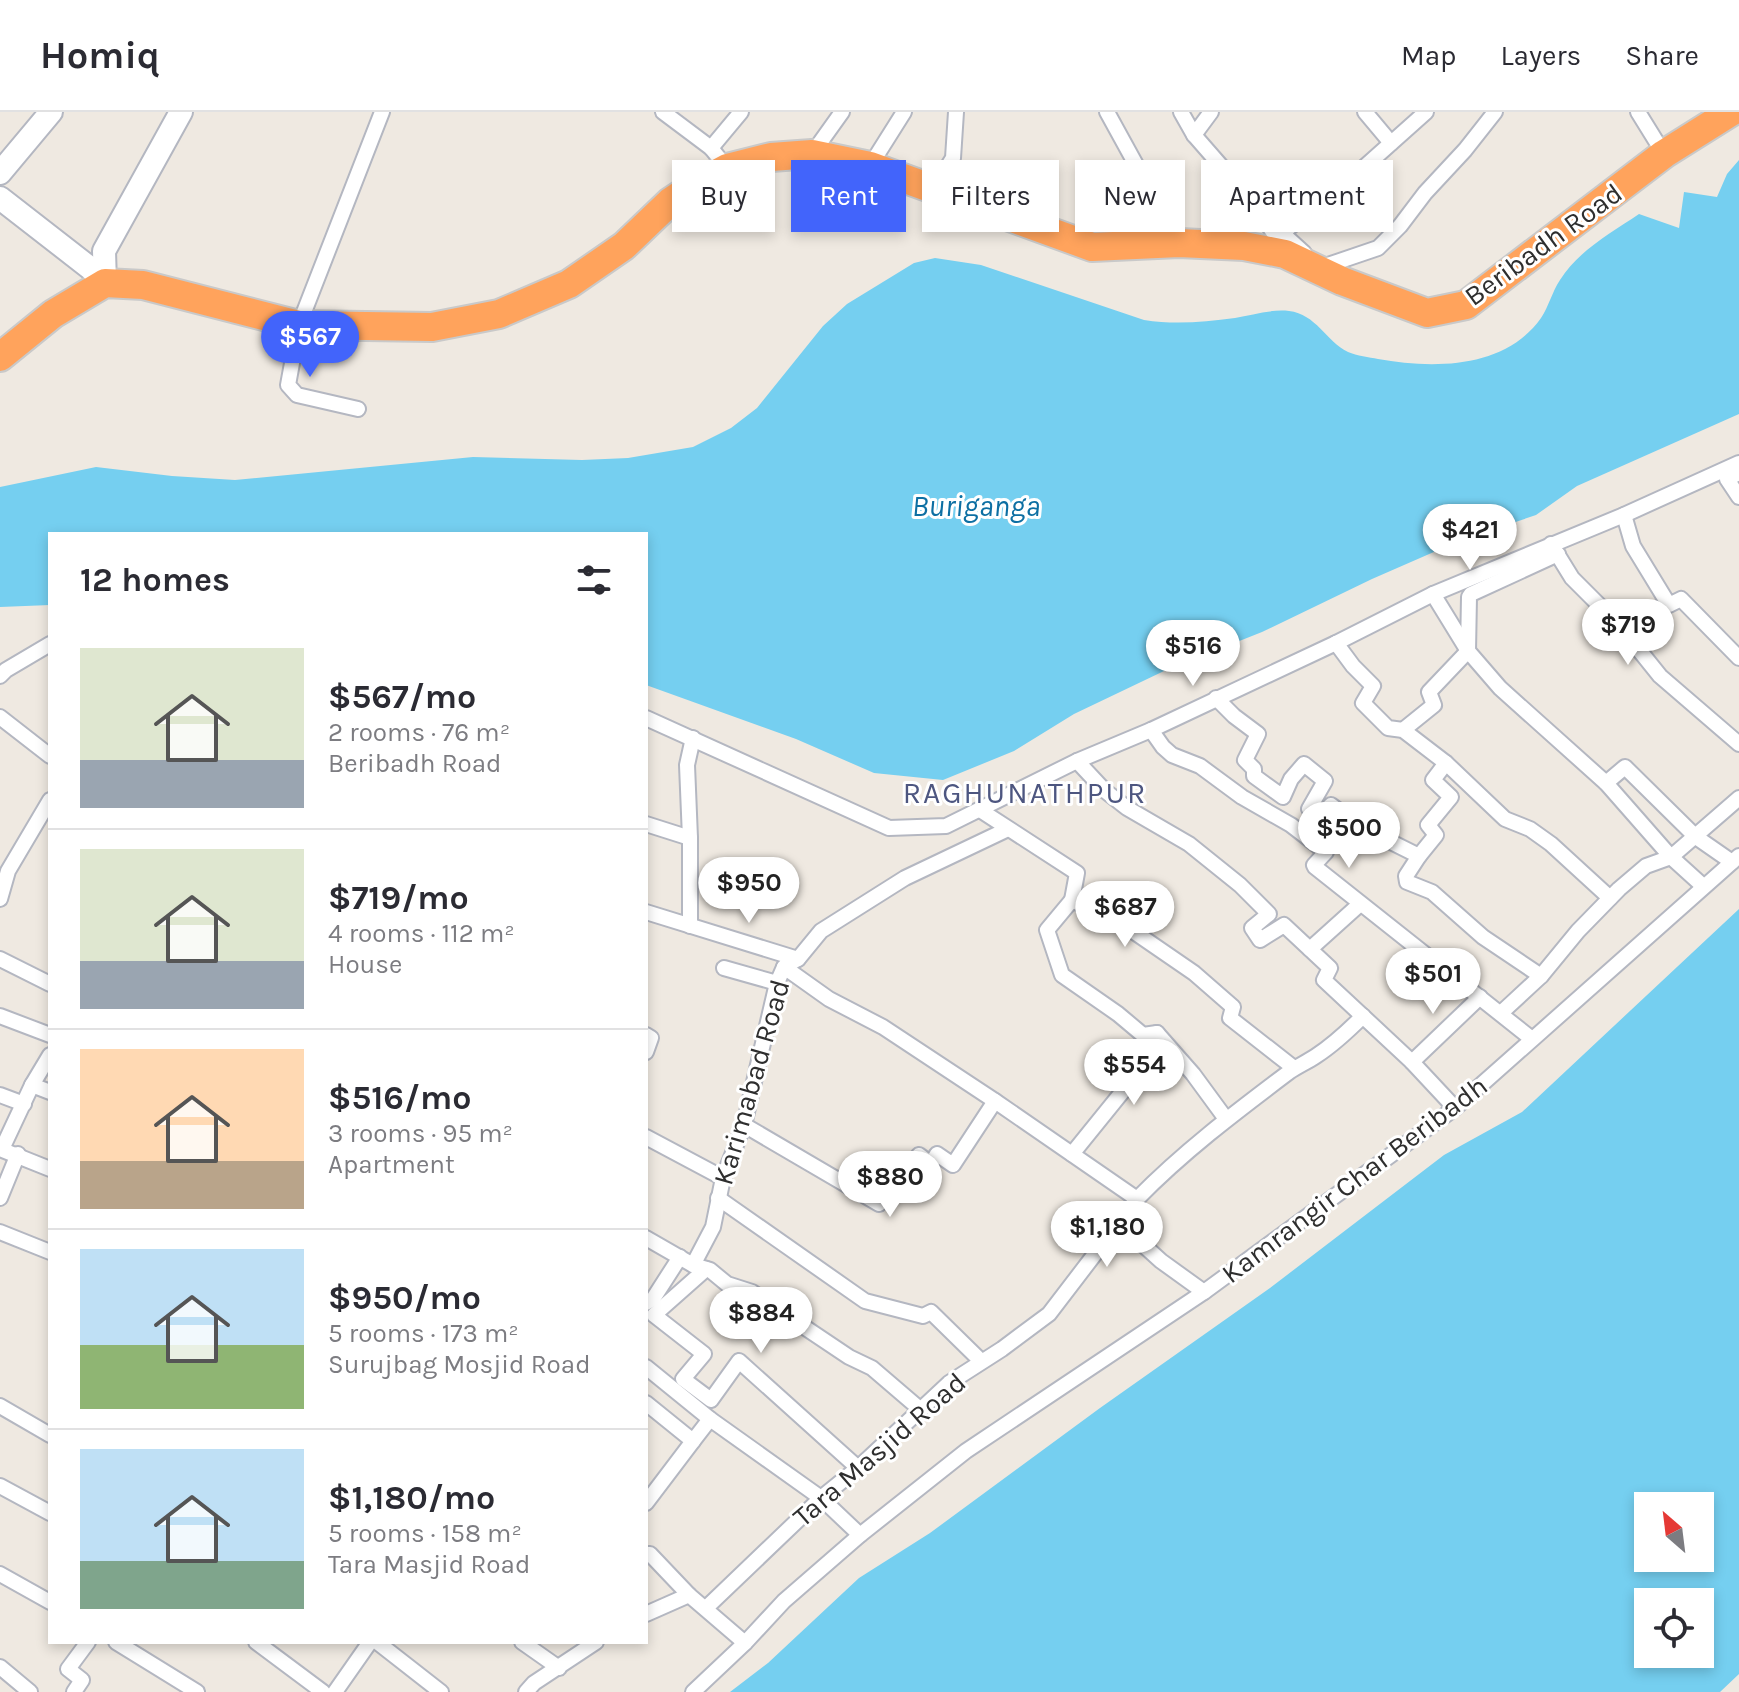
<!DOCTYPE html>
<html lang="en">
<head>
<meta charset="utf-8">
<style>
  body { margin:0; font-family:Karla,sans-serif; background:#f2f2f3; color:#2b2b33; height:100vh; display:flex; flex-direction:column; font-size:30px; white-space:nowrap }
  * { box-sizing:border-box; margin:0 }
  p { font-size:26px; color:#7c7c81 }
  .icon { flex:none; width:44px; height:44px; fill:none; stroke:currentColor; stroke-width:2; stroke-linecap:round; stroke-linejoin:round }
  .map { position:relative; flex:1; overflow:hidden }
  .panel { position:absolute; left:48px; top:420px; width:600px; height:1112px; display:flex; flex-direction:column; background:#fff; border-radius:0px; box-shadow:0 4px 12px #0003 }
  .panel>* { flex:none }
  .guide { position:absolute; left:672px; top:48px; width:760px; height:72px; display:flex; gap:16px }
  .needle { width:52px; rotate:332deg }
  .buttons { position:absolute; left:1634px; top:1380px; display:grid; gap:16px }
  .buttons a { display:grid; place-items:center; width:80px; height:80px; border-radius:0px; background:#fff; box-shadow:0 4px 12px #0003; font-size:40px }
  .price { position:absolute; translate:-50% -68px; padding:0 18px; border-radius:28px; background:#fff; color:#222; font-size:26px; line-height:52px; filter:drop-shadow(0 2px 4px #0008) }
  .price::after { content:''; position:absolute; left:50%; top:48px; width:24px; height:18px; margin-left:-12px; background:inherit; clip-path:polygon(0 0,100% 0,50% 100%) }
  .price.selected { background:#4264fb; color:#fff }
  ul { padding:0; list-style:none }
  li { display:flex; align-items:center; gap:24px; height:200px; padding:0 32px }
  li+li { border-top:2px solid #e1e1e2 }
  li span { display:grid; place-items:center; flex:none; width:224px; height:160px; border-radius:0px; color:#555 }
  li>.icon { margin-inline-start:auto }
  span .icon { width:96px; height:96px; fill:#fffc; stroke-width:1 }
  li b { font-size:34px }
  h2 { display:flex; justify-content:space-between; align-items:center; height:96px; padding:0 32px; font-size:34px }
  .tag { padding:0 28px; border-radius:0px; background:#fff; box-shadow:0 4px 12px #0003; font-size:28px; line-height:72px }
  .tag.selected { background:#4264fb; color:#fff }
  header { display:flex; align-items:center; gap:48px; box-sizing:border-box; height:112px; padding:0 40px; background:#fff; border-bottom:2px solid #e1e1e2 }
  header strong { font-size:38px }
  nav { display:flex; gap:44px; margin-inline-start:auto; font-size:28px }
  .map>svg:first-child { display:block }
  .water { fill:#75cff0; fill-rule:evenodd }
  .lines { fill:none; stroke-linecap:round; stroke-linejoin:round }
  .street-casing { stroke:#b4b7c1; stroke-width:18 }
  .secondary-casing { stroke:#b4b7c1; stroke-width:26 }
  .highway-casing { stroke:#c9c9c9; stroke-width:32 }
  .street { stroke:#fff; stroke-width:14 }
  .secondary { stroke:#fff; stroke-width:22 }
  .highway { stroke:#ffa35c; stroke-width:28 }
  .labels { text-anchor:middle; stroke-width:6; stroke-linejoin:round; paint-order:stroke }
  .street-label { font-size:28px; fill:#2e2e2e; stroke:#fff }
  .water-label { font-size:30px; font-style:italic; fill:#0d6fa3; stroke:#fff }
  .neighbourhood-label { font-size:30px; letter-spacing:2px; fill:#4d5680; stroke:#fff }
</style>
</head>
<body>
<header>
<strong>Homiq</strong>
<nav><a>Map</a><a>Layers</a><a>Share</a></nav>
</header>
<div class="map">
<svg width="1739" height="1580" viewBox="0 0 1739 1580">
  <rect width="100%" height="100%" fill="#efe9e1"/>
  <g class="water">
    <path d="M1739 48V302L1577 374 1536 403 1459 429 1372 467 1262 520 1164 559 1074 602 1014 639 943 668 874 661 796 627 646 573V422H50V493L0 495V375L96 355 172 364 235 368 473 345 582 348 628 346 693 335 731 316 757 296 823 214 847 192 914 151 935 146 981 153 1144 208C1175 213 1204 210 1235 206 1252 203 1271 197 1289 199 1316 202 1326 229 1348 240 1357 244 1369 245 1378 247 1433 257 1505 257 1541 206 1549 194 1552 180 1560 168 1578 139 1611 121 1639 102L1679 116 1684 80 1717 85 1727 62Z"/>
    <path d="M1739 797V1562L1720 1580H730L768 1551 859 1466 930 1421 1100 1296 1270 1176 1444 1043 1522 1000ZM1700 1394V1446H1648V1394ZM1700 1490V1542H1648V1490Z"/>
  </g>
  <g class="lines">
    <defs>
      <g id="street">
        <path d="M663 0 711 36 727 56"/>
        <path d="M1107 0 1179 131"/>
        <path d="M1181 0 1194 23 1249 86 1278 127 1284 131"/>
        <path d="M1365 0 1391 31"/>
        <path d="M1638 0 1664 42"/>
        <path d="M1194 23 1211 0"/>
        <path d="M711 36 741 0"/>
        <path d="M812 42 842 0"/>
        <path d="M870 54 904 0"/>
        <path d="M934 76 953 46 956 0"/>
        <path d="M1304 141 1282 121 1342 75 1426 0"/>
        <path d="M1325 154 1378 136 1400 114 1425 81 1465 38 1495 0"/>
        <path d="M358 297 297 283 288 273 299 213 382 0"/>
        <path d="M1739 361 1727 367 1739 385"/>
        <path d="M1624 403 1633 434 1669 493 1681 487 1739 546"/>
        <path d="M1551 432 1572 466 1619 513 1660 564 1739 632"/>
        <path d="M1433 482 1468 539 1500 576 1606 671 1671 745 1703 774"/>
        <path d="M1336 531 1353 554 1373 574 1363 591 1388 616 1403 618 1446 651 1505 707 1530 717 1551 732 1610 786"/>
        <path d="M0 564 6 558 50 532"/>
        <path d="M1216 586 1234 604 1258 622 1245 648 1254 657V664L1283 685 1291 667 1304 652 1325 669 1309 697 1321 703 1331 693 1359 714 1419 744 1406 764 1407 770 1432 780 1483 825 1541 864"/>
        <path d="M0 605 50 644"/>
        <path d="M646 606 889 716 946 714 1077 649 1151 618 1336 531 1433 482 1624 403 1739 351"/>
        <path d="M1151 618 1163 635 1172 643 1200 654 1242 685 1291 713 1326 740 1314 753 1315 755 1532 927"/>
        <path d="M1403 618 1434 593 1429 580 1468 539 1469 485 1471 482 1558 442"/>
        <path d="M1077 649 1104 678 1127 696 1189 732 1240 773 1269 802 1252 816 1260 828 1284 813 1330 856 1324 868 1412 950 1455 996"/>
        <path d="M1606 671 1625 655 1696 725 1732 750"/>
        <path d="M980 698 1077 761 1072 788 1130 817 1194 861 1233 895 1230 906 1294 956"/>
        <path d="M646 712 690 726"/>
        <path d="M1419 744 1436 723 1428 713 1451 685 1433 668 1446 651"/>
        <path d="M0 787 8 759 50 688"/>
        <path d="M1072 788 1047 818 1062 863 1118 902 1143 923 1157 921 1193 962 1226 1007"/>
        <path d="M646 800 798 847"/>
        <path d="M690 814V726L687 653 693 626"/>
        <path d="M1310 837 1360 792"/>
        <path d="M0 847 50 872"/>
        <path d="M724 856 777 871"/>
        <path d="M1501 901 1541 864 1578 819 1619 777 1646 754 1671 745 1739 686"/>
        <path d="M0 904 50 923"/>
        <path d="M646 923 651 926 646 940"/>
        <path d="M1412 950 1480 885"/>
        <path d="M32 973 50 980"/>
        <path d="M0 983 24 992"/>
        <path d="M744 1013 879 1092 919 1043 931 1052 937 1042 953 1053 995 989"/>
        <path d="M646 1025 723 1066"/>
        <path d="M0 1037 50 1057"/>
        <path d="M2 1037 32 973 50 943"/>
        <path d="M1072 1042 1140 958 1137 943 1157 921"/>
        <path d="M0 1086 18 1042"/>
        <path d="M718 1086 865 1189 923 1204 931 1200 981 1249"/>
        <path d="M1137 1087C1184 1039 1236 1000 1289 960 1298 954 1307 950 1316 944 1333 933 1348 919 1363 904"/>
        <path d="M1119 1111 1161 1149 1204 1180"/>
        <path d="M0 1120 50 1140"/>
        <path d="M646 1126 693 1153 710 1158 727 1172 752 1180 849 1245 872 1256 921 1298"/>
        <path d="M693 1153 713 1115 723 1066 744 1013 777 871 784 855 798 847 821 819 905 766 1008 717"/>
        <path d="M706 1157 654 1203 704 1242 683 1267 711 1288 739 1249 858 1356"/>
        <path d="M646 1191 653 1187 680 1145"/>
        <path d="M646 1255 710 1307"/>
        <path d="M646 1291 693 1329 710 1307 821 1386 860 1423"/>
        <path d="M0 1294 50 1323"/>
        <path d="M0 1374 50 1401"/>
        <path d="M646 1391 693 1329"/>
        <path d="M646 1442H650L689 1483 745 1531"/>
        <path d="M0 1462 50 1490"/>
        <path d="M706 1496 821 1386 858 1356 949 1271 1002 1237 1049 1202 1137 1087 995 989 883 915 829 887 784 855"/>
        <path d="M646 1502 689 1483"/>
        <path d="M116 1530 197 1580"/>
        <path d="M256 1530 323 1580"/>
        <path d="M377 1530 441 1580"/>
        <path d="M522 1530 559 1556"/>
        <path d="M0 1555 30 1580"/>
        <path d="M74 1580 82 1568 68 1557 88 1530"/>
        <path d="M335 1580 370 1530"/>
        <path d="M526 1580 534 1571 596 1530"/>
        <path d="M693 1580 745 1531 784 1489 860 1423 966 1339 1204 1180 1455 996 1739 744"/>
      </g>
      <g id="secondary">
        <path d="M0 61 51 0"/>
        <path d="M0 86 90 156 105 171"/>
        <path d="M105 171 104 139 181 0"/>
      </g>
      <path id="highway" d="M0 245 53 202 105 171 143 173 299 213 432 215 499 202 569 172 624 134 670 90 697 72 727 56 771 45 812 42 870 54 1092 135 1179 131 1244 134 1285 142 1342 169 1427 201 1466 193 1664 42 1731 0"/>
    </defs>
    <use href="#street" class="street-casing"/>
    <use href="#secondary" class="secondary-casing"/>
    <use href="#highway" class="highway-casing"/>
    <use href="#street" class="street"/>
    <use href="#secondary" class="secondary"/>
    <use href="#highway" class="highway"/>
  </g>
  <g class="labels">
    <g class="street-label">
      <text transform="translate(1543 132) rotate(-36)" y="10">Beribadh Road</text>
      <text transform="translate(751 970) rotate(-74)" y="10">Karimabad Road</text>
      <text transform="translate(1354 1067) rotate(-37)" y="10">Kamrangir Char Beribadh</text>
      <text transform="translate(879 1337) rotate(-41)" y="10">Tara Masjid Road</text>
    </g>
    <g class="water-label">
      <text x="976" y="404">Buriganga</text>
    </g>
    <g class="neighbourhood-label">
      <text x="1025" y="691">RAGHUNATHPUR</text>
    </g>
  </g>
</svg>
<div class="buttons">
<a><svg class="needle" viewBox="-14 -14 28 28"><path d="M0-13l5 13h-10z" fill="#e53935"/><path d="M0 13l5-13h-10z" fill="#7c7c81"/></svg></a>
<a><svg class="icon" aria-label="locate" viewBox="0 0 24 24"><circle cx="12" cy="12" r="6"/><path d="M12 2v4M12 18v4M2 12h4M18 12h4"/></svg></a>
</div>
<b class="price selected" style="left:310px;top:267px">$567</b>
<b class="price" style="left:1470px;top:460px">$421</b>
<b class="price" style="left:1628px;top:555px">$719</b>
<b class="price" style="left:1193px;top:576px">$516</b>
<b class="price" style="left:1349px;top:758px">$500</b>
<b class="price" style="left:749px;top:813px">$950</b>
<b class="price" style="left:1125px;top:837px">$687</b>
<b class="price" style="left:1433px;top:904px">$501</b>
<b class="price" style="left:1134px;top:995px">$554</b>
<b class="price" style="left:890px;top:1107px">$880</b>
<b class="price" style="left:1107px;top:1157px">$1,180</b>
<b class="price" style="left:761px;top:1243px">$884</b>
<div class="guide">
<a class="tag">Buy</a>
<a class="tag selected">Rent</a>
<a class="tag">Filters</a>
<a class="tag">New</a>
<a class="tag">Apartment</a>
</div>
<section class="panel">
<h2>12 homes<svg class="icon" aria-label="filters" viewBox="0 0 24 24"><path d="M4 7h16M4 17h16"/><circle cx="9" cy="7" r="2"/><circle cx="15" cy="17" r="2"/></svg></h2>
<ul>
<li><span style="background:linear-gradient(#dfe7d0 70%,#9aa5b1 0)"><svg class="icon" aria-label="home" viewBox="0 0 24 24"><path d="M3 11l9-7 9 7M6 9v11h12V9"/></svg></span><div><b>$567/mo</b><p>2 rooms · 76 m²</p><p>Beribadh Road</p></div></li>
<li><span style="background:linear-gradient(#dfe7d0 70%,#9aa5b1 0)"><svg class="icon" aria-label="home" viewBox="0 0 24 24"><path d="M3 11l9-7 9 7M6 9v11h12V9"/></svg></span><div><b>$719/mo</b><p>4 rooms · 112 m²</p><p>House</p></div></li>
<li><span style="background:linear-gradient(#ffd9b3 70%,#b9a48a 0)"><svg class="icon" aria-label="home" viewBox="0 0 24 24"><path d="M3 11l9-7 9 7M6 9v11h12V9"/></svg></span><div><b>$516/mo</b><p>3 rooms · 95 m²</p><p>Apartment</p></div></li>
<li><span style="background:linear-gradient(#bfe0f5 60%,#8fb573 0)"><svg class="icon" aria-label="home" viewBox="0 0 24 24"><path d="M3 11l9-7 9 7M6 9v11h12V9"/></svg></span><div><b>$950/mo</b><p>5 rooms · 173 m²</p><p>Surujbag Mosjid Road</p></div></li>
<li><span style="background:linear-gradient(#bfe0f5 70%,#7fa58c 0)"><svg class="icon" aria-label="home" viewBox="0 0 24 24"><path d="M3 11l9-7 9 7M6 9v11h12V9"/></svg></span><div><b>$1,180/mo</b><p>5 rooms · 158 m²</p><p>Tara Masjid Road</p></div></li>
</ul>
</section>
</div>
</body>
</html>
